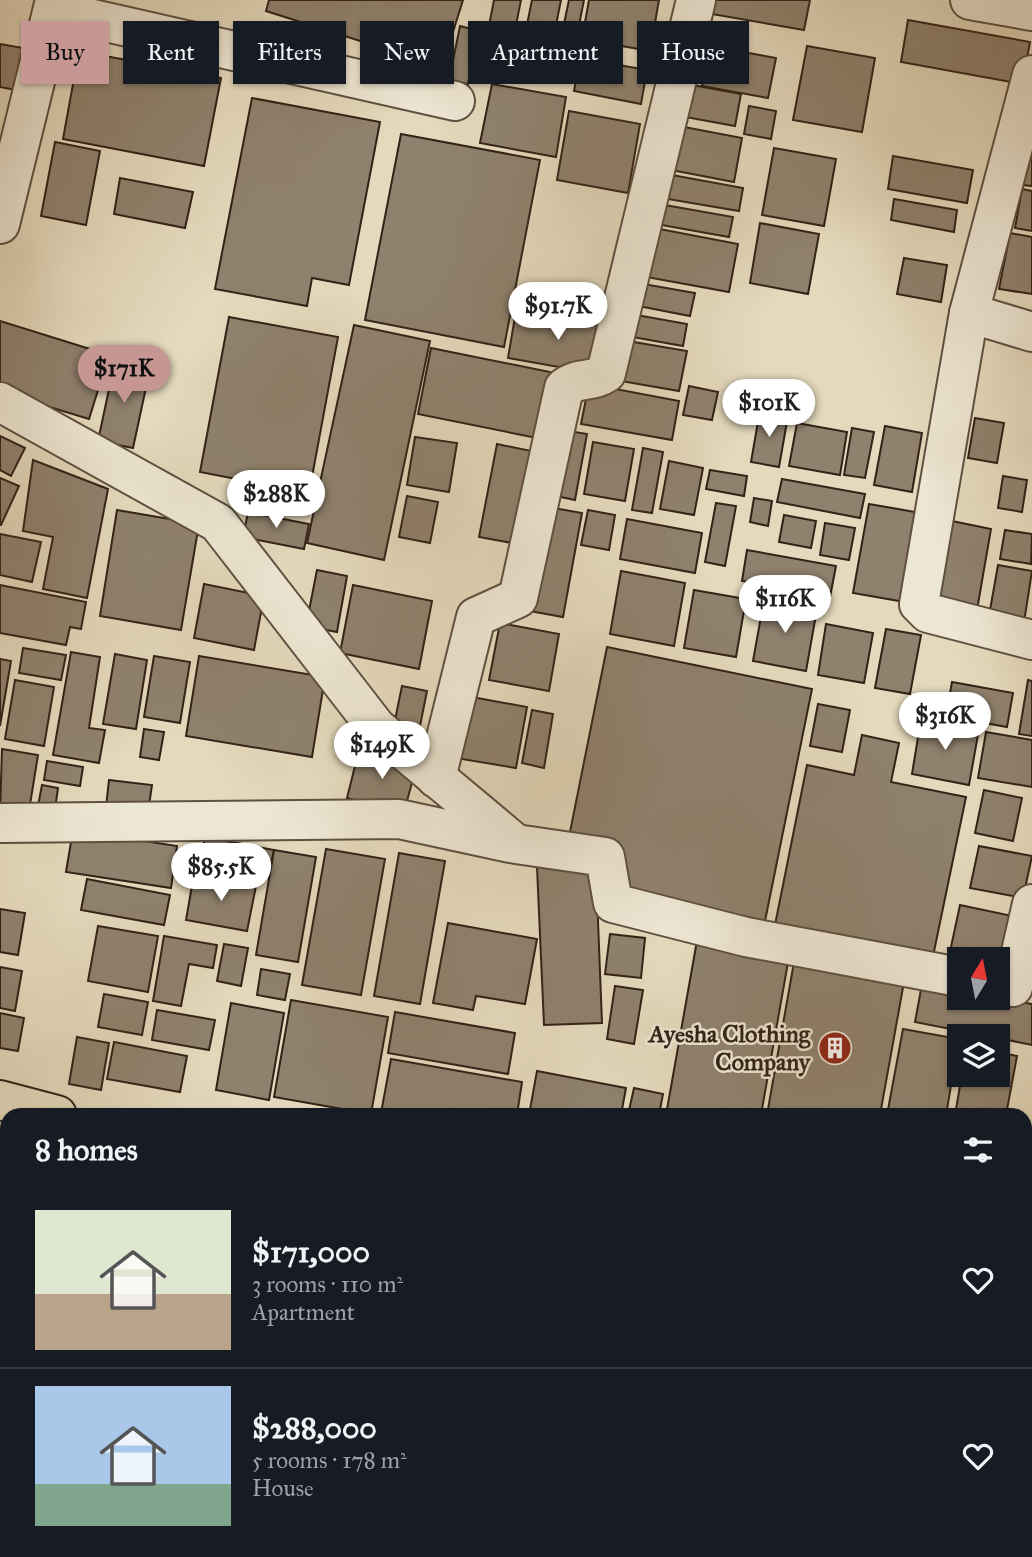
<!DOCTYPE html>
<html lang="en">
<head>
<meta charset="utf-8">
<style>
  body { margin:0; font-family:"IM FELL Great Primer",serif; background:#20242c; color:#f1f3f6; height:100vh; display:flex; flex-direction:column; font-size:26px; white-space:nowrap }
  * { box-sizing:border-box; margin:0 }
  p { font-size:23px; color:#9ea1a6 }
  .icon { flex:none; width:38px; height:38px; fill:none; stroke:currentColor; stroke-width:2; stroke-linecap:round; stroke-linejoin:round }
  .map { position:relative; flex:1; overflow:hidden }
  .panel { position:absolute; left:0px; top:1108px; width:1032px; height:450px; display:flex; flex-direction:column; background:#171b24; border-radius:21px 21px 0 0; box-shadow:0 2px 5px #0004 }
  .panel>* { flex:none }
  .hud { position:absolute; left:21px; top:21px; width:990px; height:63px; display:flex; gap:14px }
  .needle { width:46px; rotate:10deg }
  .buttons { position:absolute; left:947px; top:947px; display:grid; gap:14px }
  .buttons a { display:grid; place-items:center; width:63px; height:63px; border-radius:0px; background:#171b24; box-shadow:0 2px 5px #0004; font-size:35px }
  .price { position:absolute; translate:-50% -60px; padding:0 16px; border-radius:24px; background:#fff; color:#222; font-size:23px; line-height:46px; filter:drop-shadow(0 2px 4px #0008) }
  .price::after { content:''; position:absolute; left:50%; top:42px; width:21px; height:16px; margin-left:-10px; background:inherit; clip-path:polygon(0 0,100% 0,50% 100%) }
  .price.current { background:#c59692; color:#111 }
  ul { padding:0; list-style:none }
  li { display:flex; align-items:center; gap:21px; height:175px; padding:0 35px }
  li+li { border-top:2px solid #363941 }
  li span { display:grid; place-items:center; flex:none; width:196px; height:140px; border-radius:0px; color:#555 }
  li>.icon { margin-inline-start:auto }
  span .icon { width:84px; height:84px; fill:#fffc; stroke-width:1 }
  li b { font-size:30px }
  h2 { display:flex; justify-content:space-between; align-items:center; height:84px; padding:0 35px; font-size:30px }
  .pill { padding:0 24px; border-radius:0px; background:#171b24; box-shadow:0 2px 5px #0004; font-size:24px; line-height:63px }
  .pill.current { background:#c59692; color:#111 }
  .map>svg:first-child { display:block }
  .building { fill:#8f816d; stroke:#332217; stroke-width:2 }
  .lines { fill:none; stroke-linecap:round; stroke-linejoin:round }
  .minor-casing { stroke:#5f5040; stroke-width:42 }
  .highway-casing { stroke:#332217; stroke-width:42 }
  .minor { stroke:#ede6d3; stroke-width:38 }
  .highway { stroke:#e4d9bc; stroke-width:38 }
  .labels { text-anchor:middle; stroke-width:5; stroke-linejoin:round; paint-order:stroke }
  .poi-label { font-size:24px; font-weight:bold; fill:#332217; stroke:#ede6d3; text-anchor:end }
</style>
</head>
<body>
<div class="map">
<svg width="1032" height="1557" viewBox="0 0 1032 1557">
  <rect width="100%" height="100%" fill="#e4d9bc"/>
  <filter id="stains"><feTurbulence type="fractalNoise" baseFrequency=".00286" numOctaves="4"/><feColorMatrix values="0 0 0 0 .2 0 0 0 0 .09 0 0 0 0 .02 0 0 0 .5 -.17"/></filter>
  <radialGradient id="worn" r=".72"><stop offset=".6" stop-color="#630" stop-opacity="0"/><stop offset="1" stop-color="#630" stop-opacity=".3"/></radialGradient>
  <g class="building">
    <path d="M269 0H463L442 67 266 11Z"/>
    <path d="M494 0H521L511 50 485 46Z"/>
    <path d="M532 0H561L548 65 520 59Z"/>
    <path d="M569 0H584L570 70 555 67Z"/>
    <path d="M589 0H659L650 51 582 39Z"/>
    <path d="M708 0H810L804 30 706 13Z"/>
    <path d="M908 20 1030 42 1022 84 901 62Z"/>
    <path d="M460 26 479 31 468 84 449 80Z"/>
    <path d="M0 44 23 48 16 90 0 87Z"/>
    <path d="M709 46 776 58 768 98 702 86Z"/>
    <path d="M807 46 875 58 862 132 793 120Z"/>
    <path d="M79 51 221 78 204 166 63 139Z"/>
    <path d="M580 58 647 70 641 104 574 91Z"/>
    <path d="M492 84 566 97 556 157 480 143Z"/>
    <path d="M687 84 741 94 735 126 680 116Z"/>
    <path d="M252 98 380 122 349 285 312 278 307 306 215 289Z"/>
    <path d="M749 106 776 111 771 139 744 134Z"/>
    <path d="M569 111 640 124 628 193 557 180Z"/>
    <path d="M679 126 742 138 734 182 671 170Z"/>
    <path d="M1032 129V186L1022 185Z"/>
    <path d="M401 134 540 160 504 347 365 320Z"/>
    <path d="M55 142 100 151 86 225 41 216Z"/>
    <path d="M774 148 836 159 824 226 762 215Z"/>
    <path d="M893 156 973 170 967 203 888 189Z"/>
    <path d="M661 173 743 188 739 211 656 197Z"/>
    <path d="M120 178 193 192 185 228 114 214Z"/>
    <path d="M1022 189 1032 191V231L1015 228Z"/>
    <path d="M894 199 957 210 954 232 891 220Z"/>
    <path d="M659 204 733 217 729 237 656 224Z"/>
    <path d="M760 223 819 234 808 294 750 283Z"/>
    <path d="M649 227 738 244 729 292 641 276Z"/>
    <path d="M1010 233 1032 237V294L999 289Z"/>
    <path d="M904 258 947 265 941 302 897 294Z"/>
    <path d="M632 282 695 293 690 316 628 304Z"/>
    <path d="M516 311 607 327 599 374 508 358Z"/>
    <path d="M631 314 687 324 683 346 627 336Z"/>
    <path d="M229 317 338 337 309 493 200 472Z"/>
    <path d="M0 321 109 355 89 419 0 392Z"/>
    <path d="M354 325 430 341 384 560 307 543Z"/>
    <path d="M622 340 687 351 679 391 615 380Z"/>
    <path d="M431 348 555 373 542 439 418 414Z"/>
    <path d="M115 361 150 369 133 448 98 441Z"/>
    <path d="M589 384 679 401 672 440 581 424Z"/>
    <path d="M689 386 718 392 712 420 683 415Z"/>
    <path d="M760 410 788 416 779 467 751 462Z"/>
    <path d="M975 418 1004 423 997 463 968 458Z"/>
    <path d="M797 423 847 432 840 475 789 466Z"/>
    <path d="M885 426 922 433 912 492 874 485Z"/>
    <path d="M852 428 874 432 865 478 844 475Z"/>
    <path d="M563 430 587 434 575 500 551 495Z"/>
    <path d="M0 436 25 448 11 476 0 470Z"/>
    <path d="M415 437 457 443 449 492 407 485Z"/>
    <path d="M593 442 634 449 625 501 584 494Z"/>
    <path d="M497 444 541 453 523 545 479 537Z"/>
    <path d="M643 448 663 452 652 513 632 510Z"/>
    <path d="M33 460 108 489 87 598 43 589 53 537 23 531Z"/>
    <path d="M669 461 703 468 694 515 660 509Z"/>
    <path d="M710 470 747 476 744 496 706 489Z"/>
    <path d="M1003 476 1027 480 1022 512 998 508Z"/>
    <path d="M0 478 19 486 1 525H0Z"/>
    <path d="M782 479 865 494 860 518 777 502Z"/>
    <path d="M407 496 438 502 430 543 399 537Z"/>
    <path d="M754 498 772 501 768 526 750 522Z"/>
    <path d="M716 503 736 506 725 566 705 562Z"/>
    <path d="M869 504 921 513 905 602 853 593Z"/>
    <path d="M548 507 582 513 563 617 529 611Z"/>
    <path d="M117 510 199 524 181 630 100 616Z"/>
    <path d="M588 510 615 515 609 550 581 545Z"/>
    <path d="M248 512 309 524 304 549 243 537Z"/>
    <path d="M784 515 816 521 811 548 779 542Z"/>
    <path d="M627 519 702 533 695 573 620 559Z"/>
    <path d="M952 521 991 529 977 610 937 602Z"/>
    <path d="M825 523 855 528 849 560 820 555Z"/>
    <path d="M1005 530 1032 534 1031 564 1000 559Z"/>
    <path d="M0 534 41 542 32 582 0 575Z"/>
    <path d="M747 550 836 566 830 597 742 581Z"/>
    <path d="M998 565 1032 571 1024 622 989 616Z"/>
    <path d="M317 570 347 576 337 632 306 626Z"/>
    <path d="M621 571 685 583 674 646 610 634Z"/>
    <path d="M204 584 264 596 254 650 194 638Z"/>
    <path d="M0 585 86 602 81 629 70 627 66 645 0 633Z"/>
    <path d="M353 585 432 601 419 669 340 653Z"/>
    <path d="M694 590 746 599 736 657 684 648Z"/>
    <path d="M764 600 817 609 806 671 753 661Z"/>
    <path d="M500 623 559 634 549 691 489 680Z"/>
    <path d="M826 624 873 633 864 683 818 675Z"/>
    <path d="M886 629 921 635 910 694 875 688Z"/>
    <path d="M607 647 812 689 765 921 617 891 624 854 568 842Z"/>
    <path d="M23 648 66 655 61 680 19 673Z"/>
    <path d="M71 652 100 657 89 728 105 730 99 763 53 755Z"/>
    <path d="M115 654 147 660 136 729 103 724Z"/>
    <path d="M154 656 190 662 180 723 144 717Z"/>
    <path d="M199 656 325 677 312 757 186 736Z"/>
    <path d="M0 659 11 661 0 726Z"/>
    <path d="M15 680 54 687 44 746 5 739Z"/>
    <path d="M1028 680 1032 681V736L1019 734Z"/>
    <path d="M952 682 1013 693 1007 727 946 716Z"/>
    <path d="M402 686 427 691 419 731 394 725Z"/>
    <path d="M461 695 527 707 516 768 450 757Z"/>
    <path d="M818 704 850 710 842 752 810 746Z"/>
    <path d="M532 710 553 714 544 768 522 763Z"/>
    <path d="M921 719 979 729 969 785 912 774Z"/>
    <path d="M144 729 164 732 159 760 140 757Z"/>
    <path d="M986 732 1032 740V787L978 778Z"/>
    <path d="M862 735 899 743 891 782 966 797 932 961 774 930 807 765 854 775Z"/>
    <path d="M2 749 38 755 28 817 0 812Z"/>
    <path d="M359 750 417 764 404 812 347 798Z"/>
    <path d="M47 761 83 767 80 786 44 780Z"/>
    <path d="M109 780 152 785 148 812 106 807Z"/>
    <path d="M42 785 58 788 55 809 38 806Z"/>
    <path d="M984 790 1022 798 1013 841 975 833Z"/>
    <path d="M73 830 177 846 171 888 66 872Z"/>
    <path d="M205 837 274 850 269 877 200 864Z"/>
    <path d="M979 846 1032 856 1023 898 970 888Z"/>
    <path d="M326 849 385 859 361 995 302 985Z"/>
    <path d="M274 850 316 857 298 962 256 955Z"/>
    <path d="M399 853 445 861 420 1004 374 996Z"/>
    <path d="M537 867 596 870 602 1023 544 1025Z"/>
    <path d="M194 874 256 886 247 931 186 920Z"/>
    <path d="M87 879 170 895 164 925 81 910Z"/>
    <path d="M960 905 1017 917 998 970V959L948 961Z"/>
    <path d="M0 909 25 913 18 955 0 952Z"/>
    <path d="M448 923 537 939 525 1004 476 996 473 1010 433 1003Z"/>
    <path d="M98 926 158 936 148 992 88 981Z"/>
    <path d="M610 934 645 938 641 978 605 974Z"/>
    <path d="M698 935 790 951 761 1115H666Z"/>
    <path d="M164 936 217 945 213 968 189 964 181 1006 153 1001Z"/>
    <path d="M224 944 248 948 241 986 217 981Z"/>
    <path d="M794 962 904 982 880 1115H767Z"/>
    <path d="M0 967 22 971 15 1011 0 1008Z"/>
    <path d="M261 969 290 974 285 1000 257 995Z"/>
    <path d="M922 984 959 991V998H995L1032 1004V1045L998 1038V1036H986L915 1022Z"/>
    <path d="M615 986 643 990 634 1044 607 1039Z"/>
    <path d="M104 994 148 1002 142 1035 98 1027Z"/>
    <path d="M291 1000 388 1017 371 1114 274 1097Z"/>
    <path d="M231 1003 284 1013 269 1100 216 1090Z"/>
    <path d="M157 1010 215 1020 209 1050 152 1040Z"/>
    <path d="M395 1012 515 1033 508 1074 388 1053Z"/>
    <path d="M0 1013 24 1018 18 1051 0 1048Z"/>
    <path d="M903 1029 959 1039 946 1115H887Z"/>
    <path d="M77 1037 109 1043 101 1090 69 1084Z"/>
    <path d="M114 1042 187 1056 180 1092 107 1079Z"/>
    <path d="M998 1052 1017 1056 1006 1115H955L962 1074H998Z"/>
    <path d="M391 1059 522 1082 517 1115H392L381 1113Z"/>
    <path d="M537 1071 626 1088 621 1115H529Z"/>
    <path d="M634 1088 663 1094 659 1115H628Z"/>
    <path d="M0 1190 7 1192V1247L0 1246Z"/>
    <path d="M1026 1220 1032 1221V1319L1026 1317Z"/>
    <path d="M0 1248 7 1250V1290L0 1289Z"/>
    <path d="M1026 1438 1032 1439V1527L1026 1526Z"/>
    <path d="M0 1440 7 1441V1485L0 1484Z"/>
    <path d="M1026 1533 1032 1534V1557L987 1556 988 1550H1026Z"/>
    <path d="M0 1538 7 1540V1550H53L52 1557H0Z"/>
    <path d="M181 1550H216L215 1557H180Z"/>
    <path d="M483 1550H526L524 1557H508L483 1553Z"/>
    <path d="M550 1550H586L585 1557H549Z"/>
    <path d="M713 1550H818L817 1557H712Z"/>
    <path d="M869 1550H914L913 1557H896L869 1553Z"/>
    <path d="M613 1551 650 1557H612Z"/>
  </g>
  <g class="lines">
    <defs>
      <g id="minor">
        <path d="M970 0 1032 11"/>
        <path d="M53 10 455 101"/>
        <path d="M1032 75 969 313 919 604 928 613 1032 640"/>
        <path d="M0 224 55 0"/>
        <path d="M969 313 1032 332"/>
        <path d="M0 402 218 523 376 727 516 844 605 857 613 903 746 937 959 977"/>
        <path d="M436 778 476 617 518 598 564 388C579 376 592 383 606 373L696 0"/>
        <path d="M0 823 399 819 510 843"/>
        <path d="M1013 987 1032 904"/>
      </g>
      <g id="highway">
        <path d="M0 1100 57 1115"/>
        <path d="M1026 1370 1032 1372"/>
      </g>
    </defs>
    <use href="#minor" class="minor-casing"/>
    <use href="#highway" class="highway-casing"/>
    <use href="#minor" class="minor"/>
    <use href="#highway" class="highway"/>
  </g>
  <defs>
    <symbol id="building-disc" viewBox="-11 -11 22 22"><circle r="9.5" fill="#8f2418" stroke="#ede6d3"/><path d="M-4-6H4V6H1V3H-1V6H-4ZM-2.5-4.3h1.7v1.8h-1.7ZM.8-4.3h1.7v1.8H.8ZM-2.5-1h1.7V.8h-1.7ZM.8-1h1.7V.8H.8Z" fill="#fff"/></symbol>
  </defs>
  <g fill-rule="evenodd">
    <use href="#building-disc" x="816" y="1029" width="38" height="38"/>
  </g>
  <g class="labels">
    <g class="poi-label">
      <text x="810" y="1042">Ayesha Clothing<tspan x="810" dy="28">Company</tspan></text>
    </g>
  </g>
  <rect width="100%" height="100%" filter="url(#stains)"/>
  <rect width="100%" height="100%" fill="url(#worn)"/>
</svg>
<div class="buttons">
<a><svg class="needle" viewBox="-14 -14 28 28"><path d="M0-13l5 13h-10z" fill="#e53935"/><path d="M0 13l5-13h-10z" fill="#9ea1a6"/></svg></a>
<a><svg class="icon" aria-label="layers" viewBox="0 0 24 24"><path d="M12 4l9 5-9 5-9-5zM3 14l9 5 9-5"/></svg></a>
</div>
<b class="price" style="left:558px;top:342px">$91.7K</b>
<b class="price current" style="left:124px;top:405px">$171K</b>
<b class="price" style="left:769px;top:439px">$101K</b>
<b class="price" style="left:276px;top:530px">$288K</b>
<b class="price" style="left:785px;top:635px">$116K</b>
<b class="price" style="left:945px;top:752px">$316K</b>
<b class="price" style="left:382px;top:781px">$149K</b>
<b class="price" style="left:221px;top:903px">$85.5K</b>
<div class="hud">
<a class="pill current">Buy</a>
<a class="pill">Rent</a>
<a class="pill">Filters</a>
<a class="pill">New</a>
<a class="pill">Apartment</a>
<a class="pill">House</a>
</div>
<section class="panel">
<h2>8 homes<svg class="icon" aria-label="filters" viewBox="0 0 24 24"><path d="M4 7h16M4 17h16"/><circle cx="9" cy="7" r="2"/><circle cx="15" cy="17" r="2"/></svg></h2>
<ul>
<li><span style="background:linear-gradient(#dfe7d0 60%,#b9a48a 0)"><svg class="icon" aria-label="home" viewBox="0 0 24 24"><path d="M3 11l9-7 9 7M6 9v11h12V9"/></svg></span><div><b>$171,000</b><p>3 rooms · 110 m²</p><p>Apartment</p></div><svg class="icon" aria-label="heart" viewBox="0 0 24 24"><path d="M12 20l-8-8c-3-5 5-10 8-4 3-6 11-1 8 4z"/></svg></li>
<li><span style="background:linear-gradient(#a9c7e8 70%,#7fa58c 0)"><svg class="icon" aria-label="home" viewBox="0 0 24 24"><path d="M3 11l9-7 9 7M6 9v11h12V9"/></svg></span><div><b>$288,000</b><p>5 rooms · 178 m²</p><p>House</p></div><svg class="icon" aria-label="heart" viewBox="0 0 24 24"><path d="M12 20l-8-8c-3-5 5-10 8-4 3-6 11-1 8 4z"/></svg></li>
</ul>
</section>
</div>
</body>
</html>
